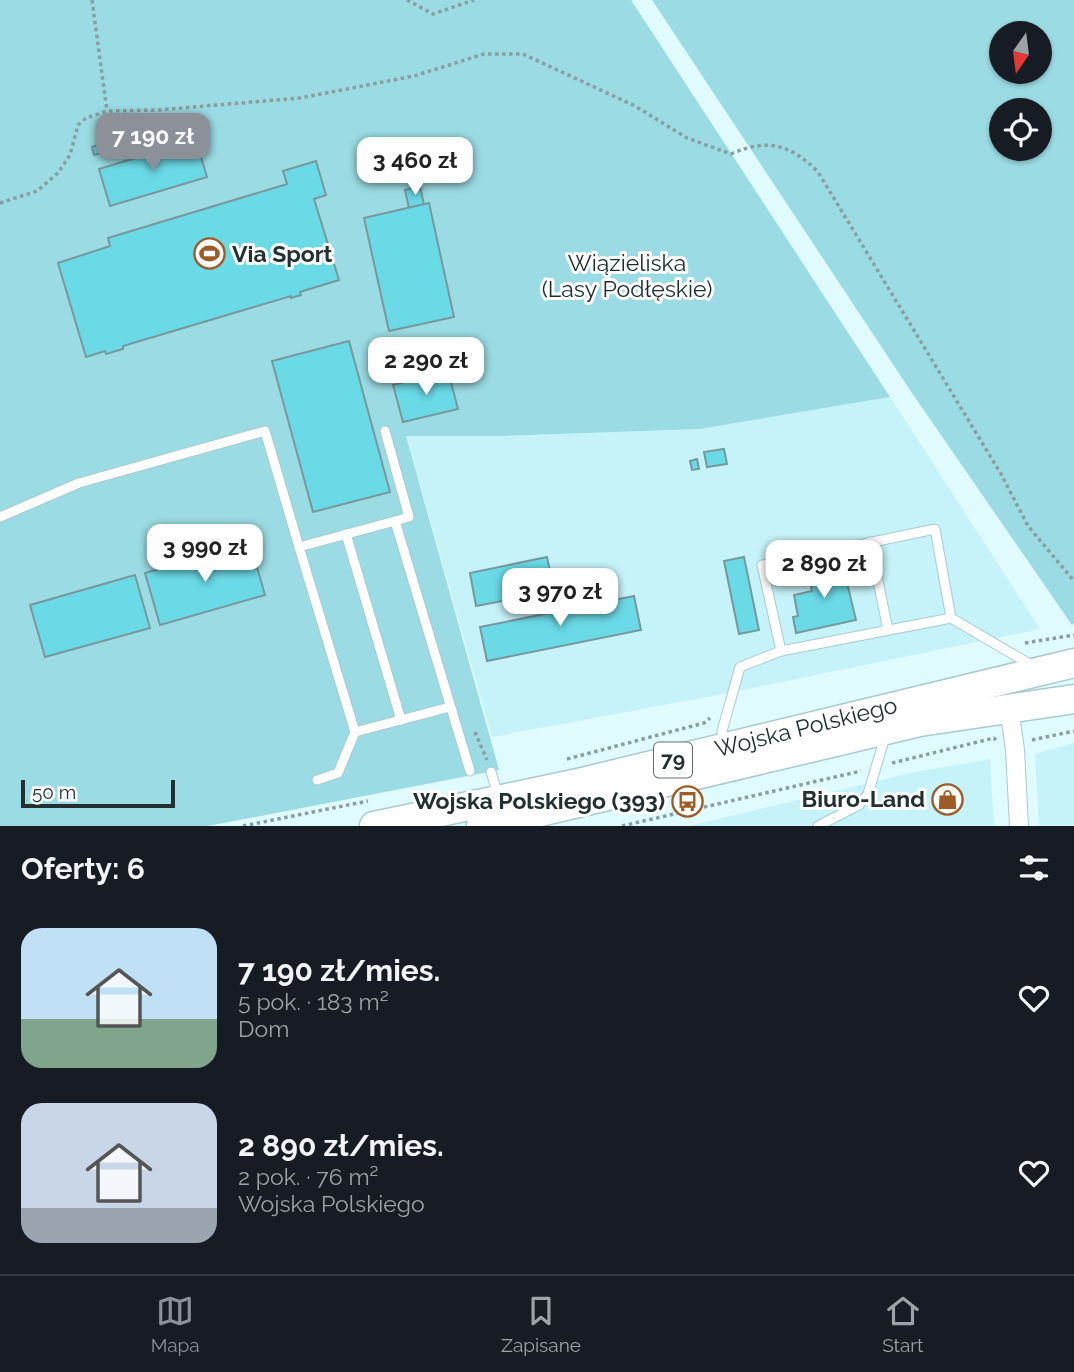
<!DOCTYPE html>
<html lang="pl">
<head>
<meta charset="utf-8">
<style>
  body { margin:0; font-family:Raleway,sans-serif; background:#20242c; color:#f1f3f6; height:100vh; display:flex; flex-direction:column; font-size:26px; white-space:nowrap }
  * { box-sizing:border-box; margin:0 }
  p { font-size:23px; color:#9ea1a6 }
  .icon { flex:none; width:38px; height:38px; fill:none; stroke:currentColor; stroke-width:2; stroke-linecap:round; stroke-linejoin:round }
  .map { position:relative; height:826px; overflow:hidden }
  .sheet { display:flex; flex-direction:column; background:#171b24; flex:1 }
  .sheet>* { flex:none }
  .needle { width:46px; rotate:194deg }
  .fabs { position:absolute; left:989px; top:21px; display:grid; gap:14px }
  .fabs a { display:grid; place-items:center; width:63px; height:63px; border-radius:50%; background:#171b24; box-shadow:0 2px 5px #0004; font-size:35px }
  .scale { position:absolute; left:21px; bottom:18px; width:154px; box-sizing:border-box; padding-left:7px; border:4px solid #223031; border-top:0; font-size:19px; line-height:24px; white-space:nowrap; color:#223031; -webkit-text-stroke:5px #fff; paint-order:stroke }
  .price { position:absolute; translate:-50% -60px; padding:0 16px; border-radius:14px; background:#fff; color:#222; font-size:23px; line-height:46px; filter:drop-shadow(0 2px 4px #0008) }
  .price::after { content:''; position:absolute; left:50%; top:42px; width:21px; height:16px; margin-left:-10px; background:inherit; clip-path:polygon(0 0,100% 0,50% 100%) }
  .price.on { background:#8c9099; color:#fff }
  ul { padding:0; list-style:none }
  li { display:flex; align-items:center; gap:21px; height:175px; padding:0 21px }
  li span { display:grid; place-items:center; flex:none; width:196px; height:140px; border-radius:21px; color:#555 }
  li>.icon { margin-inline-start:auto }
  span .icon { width:84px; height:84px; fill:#fffc; stroke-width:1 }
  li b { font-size:30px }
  h2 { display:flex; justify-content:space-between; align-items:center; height:84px; padding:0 21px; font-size:30px }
  .tabs { display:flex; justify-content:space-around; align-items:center; height:98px; border-top:2px solid #363941; background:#171b24; font-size:19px; color:#9ea1a6 }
  .tabs a { display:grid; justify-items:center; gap:4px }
  .tabs .on { color:#8c9099 }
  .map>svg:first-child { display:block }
  .built { fill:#c6f3f9 }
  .green { fill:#9bdbe3; fill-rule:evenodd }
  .building { fill:#6bdae7; stroke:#77999d; stroke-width:2 }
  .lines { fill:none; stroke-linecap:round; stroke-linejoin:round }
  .service-casing { stroke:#a8cbcf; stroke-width:11 }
  .minor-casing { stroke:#a8cbcf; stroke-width:20 }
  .primary-casing { stroke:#a8cbcf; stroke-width:31 }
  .path { stroke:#899ea1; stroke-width:3.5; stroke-dasharray:3.5 3.5; stroke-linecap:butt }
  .service { stroke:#fff; stroke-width:9 }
  .minor { stroke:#fff; stroke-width:18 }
  .primary { stroke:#fff; stroke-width:28 }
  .labels { text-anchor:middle; stroke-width:6; stroke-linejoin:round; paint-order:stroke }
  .shield { fill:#fff; stroke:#646e6f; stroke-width:2 }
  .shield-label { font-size:21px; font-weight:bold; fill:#223031 }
  .poi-label { font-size:23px; font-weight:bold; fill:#223031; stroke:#fff; text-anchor:end }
  .park-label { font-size:23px; fill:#192d30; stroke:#fff }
  .street-label { font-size:23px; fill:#223031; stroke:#fff }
</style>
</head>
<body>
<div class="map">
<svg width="1074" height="826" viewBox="0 0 1074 826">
  <rect width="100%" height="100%" fill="#dffbfe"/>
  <g class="built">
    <path d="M890 397 1040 629 733 692 492 737 406 436H502L700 429Z"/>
    <path d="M1074 743V826H1039L1035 754Z"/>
    <path d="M990 759 994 826H689L915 772Z"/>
  </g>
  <g class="green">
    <path d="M0 0H631L890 397 700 429 502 436H406L499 770 208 826H0Z"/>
    <path d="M652 0H1074V623L1072 625 912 393ZM1001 33H1040V72H1001ZM1001 110H1040V149H1001Z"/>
  </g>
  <g class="building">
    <path d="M196 140 207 177 110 206 99 169 168 148 167 143 173 141 174 146Z"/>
    <path d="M101 144 104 152 94 155 92 147Z"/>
    <path d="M316 161 326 195 314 199 339 280 300 292 301 295 291 298V296L123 346V349L106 354 105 351 86 357 58 263 110 246 108 238 287 184 283 171Z"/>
    <path d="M420 186 424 205 409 208 405 190Z"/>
    <path d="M429 203 454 317 389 331 364 218Z"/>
    <path d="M349 341 390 492 313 512 272 361Z"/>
    <path d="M448 371 458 409 403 422 393 385Z"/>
    <path d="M724 449 727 464 707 467 704 452Z"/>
    <path d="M697 459 699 469 692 470 690 461Z"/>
    <path d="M250 543 265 595 160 625 145 573Z"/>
    <path d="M547 557 554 591 476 606 470 573Z"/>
    <path d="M744 557 759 630 739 634 724 561Z"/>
    <path d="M842 562 856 620 796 633 793 617 798 616 794 595 812 591 807 569Z"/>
    <path d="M135 575 150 628 45 657 30 605Z"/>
    <path d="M634 596 641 630 487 661 480 627Z"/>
  </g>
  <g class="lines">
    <defs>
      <g id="service">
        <path d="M385 431 409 517 395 521 470 771"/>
        <path d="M0 517 79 483 265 431 299 547"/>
        <path d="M395 521 299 547 355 732 450 707"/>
        <path d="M346 534 401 720"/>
        <path d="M870 542 888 630"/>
        <path d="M951 618 781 651 762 565 935 529 951 618 1033 666"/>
        <path d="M722 745V731L740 667 781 651"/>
        <path d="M491 772 498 795"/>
        <path d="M317 780 338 773 355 732"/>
        <path d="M818 826 859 805 868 794 885 737"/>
      </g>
      <path id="minor" d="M1009 707 1015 750 1019 826"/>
      <g id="primary">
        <path d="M374 826 578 783 1074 663"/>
        <path d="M481 826 920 722 1074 699"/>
      </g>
    </defs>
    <use href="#service" class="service-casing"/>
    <use href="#minor" class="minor-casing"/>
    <use href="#primary" class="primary-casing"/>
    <g class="path">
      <path d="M92 0 107 111"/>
      <path d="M407 0 433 14 474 0"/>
      <path d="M0 203 37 191 58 173 70 155 78 125 86 118 107 111 158 110 300 98 414 76 484 54H523L635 106 687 138 731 154C768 138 790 144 818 172L1001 474 1028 526 1074 581"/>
      <path d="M1025 643 1074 635"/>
      <path d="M475 732 487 760"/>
      <path d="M1032 740 1074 731"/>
      <path d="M567 759 704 723 710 718"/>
      <path d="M892 763 994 738 996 740"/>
      <path d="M243 826 368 801"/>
      <path d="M622 826 861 771"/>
    </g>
    <use href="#service" class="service"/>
    <use href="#minor" class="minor"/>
    <use href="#primary" class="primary"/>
  </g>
  <defs>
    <symbol id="stadium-ring" viewBox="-11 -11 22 22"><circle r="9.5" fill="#fff" stroke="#9c5b27" stroke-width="1.5"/><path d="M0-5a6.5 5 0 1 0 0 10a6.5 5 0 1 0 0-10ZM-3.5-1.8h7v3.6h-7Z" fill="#9c5b27"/></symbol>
    <symbol id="shop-ring" viewBox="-11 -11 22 22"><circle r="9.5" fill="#fff" stroke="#9c5b27" stroke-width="1.5"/><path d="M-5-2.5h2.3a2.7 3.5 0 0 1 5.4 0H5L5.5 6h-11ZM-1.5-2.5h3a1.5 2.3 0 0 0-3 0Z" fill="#9c5b27"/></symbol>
    <symbol id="bus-ring" viewBox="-11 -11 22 22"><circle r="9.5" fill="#fff" stroke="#9c5b27" stroke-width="1.5"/><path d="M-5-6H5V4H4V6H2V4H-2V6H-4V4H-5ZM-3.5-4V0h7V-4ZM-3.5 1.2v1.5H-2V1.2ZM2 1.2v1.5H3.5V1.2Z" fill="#9c5b27"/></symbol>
  </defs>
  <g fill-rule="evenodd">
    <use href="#stadium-ring" x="192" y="236" width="35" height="35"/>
    <use href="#shop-ring" x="930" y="782" width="35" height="35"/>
    <use href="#bus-ring" x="670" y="784" width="35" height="35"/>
  </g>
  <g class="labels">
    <rect class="shield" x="654" y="742.5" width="38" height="35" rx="5"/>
    <g class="shield-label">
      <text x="673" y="767">79</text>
    </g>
    <g class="poi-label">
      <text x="232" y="262" text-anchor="start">Via Sport</text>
      <text x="925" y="807">Biuro-Land</text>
      <text x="665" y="809">Wojska Polskiego (393)</text>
    </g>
    <g class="park-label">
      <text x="627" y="271">Wiązieliska<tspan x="627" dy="26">(Lasy Podłęskie)</tspan></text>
    </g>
    <g class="street-label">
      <text transform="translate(806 727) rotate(-14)" y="8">Wojska Polskiego</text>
    </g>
  </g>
</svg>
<div class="fabs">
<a><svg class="needle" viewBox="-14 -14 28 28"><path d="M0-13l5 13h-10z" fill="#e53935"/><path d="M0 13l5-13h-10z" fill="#9ea1a6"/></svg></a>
<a><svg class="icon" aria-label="locate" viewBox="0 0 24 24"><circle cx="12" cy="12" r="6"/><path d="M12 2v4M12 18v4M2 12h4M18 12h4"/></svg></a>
</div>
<div class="scale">50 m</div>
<b class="price on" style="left:153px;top:173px">7 190 zł</b>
<b class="price" style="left:415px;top:197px">3 460 zł</b>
<b class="price" style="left:426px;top:397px">2 290 zł</b>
<b class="price" style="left:205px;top:584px">3 990 zł</b>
<b class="price" style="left:824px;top:600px">2 890 zł</b>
<b class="price" style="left:560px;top:628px">3 970 zł</b>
</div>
<section class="sheet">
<h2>Oferty: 6<svg class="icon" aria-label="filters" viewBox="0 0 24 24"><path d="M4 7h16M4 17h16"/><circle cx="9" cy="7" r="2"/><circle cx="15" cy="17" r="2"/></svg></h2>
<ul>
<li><span style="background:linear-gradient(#bfe0f5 65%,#7fa58c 0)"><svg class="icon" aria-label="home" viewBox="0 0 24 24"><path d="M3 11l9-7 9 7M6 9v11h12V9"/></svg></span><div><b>7 190 zł/mies.</b><p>5 pok. · 183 m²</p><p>Dom</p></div><svg class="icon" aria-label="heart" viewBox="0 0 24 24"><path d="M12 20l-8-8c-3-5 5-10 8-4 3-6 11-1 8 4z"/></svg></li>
<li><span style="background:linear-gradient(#c9d6e8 75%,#9aa5b1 0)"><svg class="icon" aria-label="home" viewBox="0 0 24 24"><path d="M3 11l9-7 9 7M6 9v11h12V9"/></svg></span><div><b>2 890 zł/mies.</b><p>2 pok. · 76 m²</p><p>Wojska Polskiego</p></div><svg class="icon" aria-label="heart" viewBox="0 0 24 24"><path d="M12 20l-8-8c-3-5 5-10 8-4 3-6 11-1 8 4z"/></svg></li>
</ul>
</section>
<nav class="tabs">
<a class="on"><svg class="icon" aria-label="map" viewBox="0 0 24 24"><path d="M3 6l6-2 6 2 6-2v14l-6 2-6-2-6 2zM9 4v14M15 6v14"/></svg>Mapa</a>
<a><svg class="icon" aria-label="saved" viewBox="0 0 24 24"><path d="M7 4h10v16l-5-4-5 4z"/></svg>Zapisane</a>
<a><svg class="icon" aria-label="home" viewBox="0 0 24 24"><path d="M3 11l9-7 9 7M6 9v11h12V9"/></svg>Start</a>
</nav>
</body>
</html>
